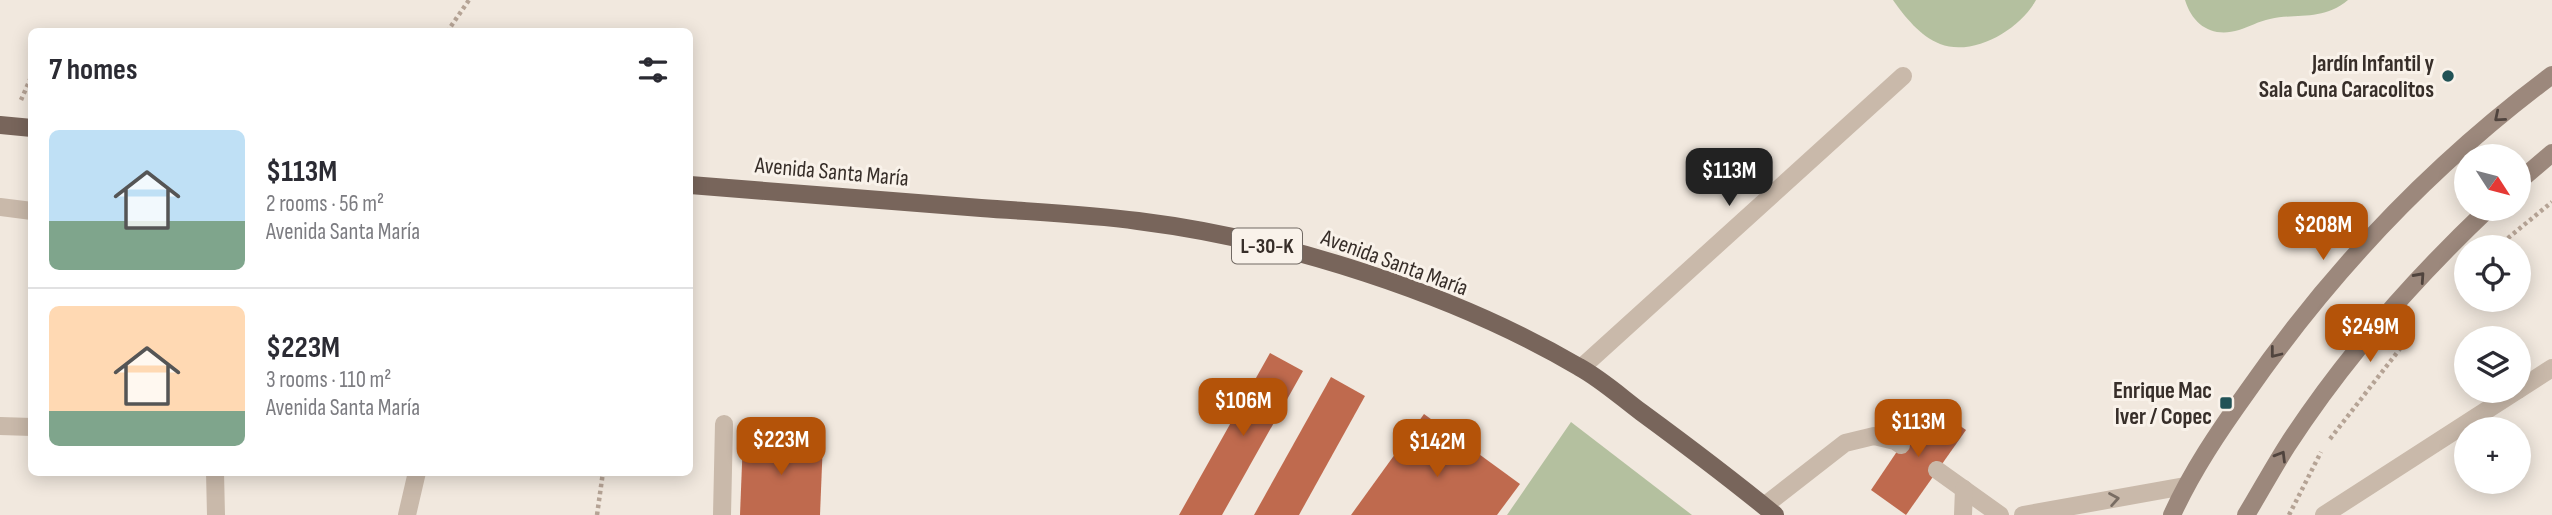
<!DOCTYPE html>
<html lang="en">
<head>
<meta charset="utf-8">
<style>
  body { margin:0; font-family:"Sofia Sans Condensed",sans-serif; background:#f2f2f3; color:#2b2b33; height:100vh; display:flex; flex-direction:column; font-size:26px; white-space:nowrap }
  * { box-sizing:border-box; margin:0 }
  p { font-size:23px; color:#7c7c81 }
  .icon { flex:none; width:38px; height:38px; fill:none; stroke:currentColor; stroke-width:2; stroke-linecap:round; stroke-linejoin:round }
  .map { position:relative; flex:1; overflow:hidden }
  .details { position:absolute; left:28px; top:28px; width:665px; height:448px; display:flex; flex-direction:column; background:#fff; border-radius:10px; box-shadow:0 4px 18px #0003 }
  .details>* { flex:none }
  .needle { width:46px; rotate:126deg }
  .fabs { position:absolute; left:2454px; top:144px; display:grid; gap:14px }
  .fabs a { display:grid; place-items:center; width:77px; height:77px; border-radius:50%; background:#fff; box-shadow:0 4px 18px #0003; font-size:35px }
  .price { position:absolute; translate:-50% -60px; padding:0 16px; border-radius:14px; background:#b45309; color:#fff; font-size:23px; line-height:46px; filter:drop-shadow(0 2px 4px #0008) }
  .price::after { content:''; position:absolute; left:50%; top:42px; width:21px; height:16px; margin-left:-10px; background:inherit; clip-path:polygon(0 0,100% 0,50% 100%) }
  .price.current { background:#222; color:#fff }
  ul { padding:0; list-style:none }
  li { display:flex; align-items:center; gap:21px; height:175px; padding:0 21px }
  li+li { border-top:2px solid #e1e1e2 }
  li span { display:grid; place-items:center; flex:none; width:196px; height:140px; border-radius:10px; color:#555 }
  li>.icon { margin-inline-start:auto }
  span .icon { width:84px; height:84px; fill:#fffc; stroke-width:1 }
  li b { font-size:30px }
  h2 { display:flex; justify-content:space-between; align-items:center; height:84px; padding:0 21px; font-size:30px }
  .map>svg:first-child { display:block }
  .green { fill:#b4c09f }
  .building { fill:#bf6a4e }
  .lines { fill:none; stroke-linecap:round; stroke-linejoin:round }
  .path { stroke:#b5a395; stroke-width:4.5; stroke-dasharray:3.5 3.5; stroke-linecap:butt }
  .lane { stroke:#c9b9aa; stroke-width:18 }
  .street { stroke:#c9b9aa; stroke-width:18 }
  .secondary { stroke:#9c887c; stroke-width:18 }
  .primary { stroke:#78655b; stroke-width:18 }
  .oneway { stroke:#50443e }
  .oneway2 { stroke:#796d63 }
  .poi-dot { fill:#215256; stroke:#f9f2ea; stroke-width:2.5 }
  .labels { text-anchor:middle; stroke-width:6; stroke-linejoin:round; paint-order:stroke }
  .shield { fill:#f9f2ea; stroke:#716963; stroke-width:2 }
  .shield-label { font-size:21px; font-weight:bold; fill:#372e29 }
  .poi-label { font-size:23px; font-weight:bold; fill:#372e29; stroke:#f9f2ea; text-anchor:end }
  .street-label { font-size:23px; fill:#372e29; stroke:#f9f2ea }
</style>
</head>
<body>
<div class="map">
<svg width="2552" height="515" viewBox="0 0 2552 515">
  <rect width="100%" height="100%" fill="#f1e8de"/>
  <g class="green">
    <path d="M1893 0H2036C2020 29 1974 57 1940 44 1920 36 1905 17 1893 0Z"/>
    <path d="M2185 0H2348C2323 21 2298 13 2270 19 2259 21 2249 27 2239 30 2213 38 2193 26 2185 0Z"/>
    <path d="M1571 422 1692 515H1507Z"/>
  </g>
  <g class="building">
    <path d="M1270 353 1303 371 1222 515H1179Z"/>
    <path d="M1331 377 1365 396 1299 515H1254Z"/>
    <path d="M1929 404 1966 430 1906 515 1871 490Z"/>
    <path d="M1424 414 1520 484 1497 515H1351Z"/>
    <path d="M743 439 823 441 820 515H740Z"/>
  </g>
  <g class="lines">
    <g class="path">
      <path d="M447 32 469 0"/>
      <path d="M21 100 32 75"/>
      <path d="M2497 247 2552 202"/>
      <path d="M2330 439 2406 341"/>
      <path d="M597 515 603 472"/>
      <path d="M2289 515 2321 452"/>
    </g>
    <g class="lane">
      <path d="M2518 390 2552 368"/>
      <path d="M1937 470 2000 515"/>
      <path d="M1764 506 1845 443 1874 436 1895 441 1901 445"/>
      <path d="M722 515 724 424"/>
      <path d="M1963 515 1964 489"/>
      <path d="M2023 515 2185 486"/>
      <path d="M2324 515 2518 390"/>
    </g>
    <g class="street">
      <path d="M0 207 32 211"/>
      <path d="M1581 368 1903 76"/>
      <path d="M0 426 32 427"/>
      <path d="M215 472 216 515"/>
      <path d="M407 515 417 472"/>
    </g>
    <g class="secondary">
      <path d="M2518 182 2552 153"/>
      <path d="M2172 515C2192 471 2219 431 2247 392 2331 271 2434 163 2552 75"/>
      <path d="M2246 515C2260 492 2273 468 2287 446 2344 358 2413 280 2489 208"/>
    </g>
    <g class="primary">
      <path d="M0 125 32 128"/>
      <path d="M690 185C787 192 884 201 981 208 1033 212 1086 214 1138 221 1283 239 1453 293 1579 367 1601 379 1621 397 1641 412 1686 445 1731 479 1775 515"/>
    </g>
  </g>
  <defs><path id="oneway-chevron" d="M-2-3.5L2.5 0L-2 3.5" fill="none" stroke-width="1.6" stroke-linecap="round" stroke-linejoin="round" transform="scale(1.75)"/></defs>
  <g class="oneway">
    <use href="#oneway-chevron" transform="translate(2499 117) rotate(140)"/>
    <use href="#oneway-chevron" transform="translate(2420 277) rotate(-48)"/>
    <use href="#oneway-chevron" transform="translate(2275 353) rotate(128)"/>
    <use href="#oneway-chevron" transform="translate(2281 456) rotate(-59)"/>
  </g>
  <use class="oneway2" href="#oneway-chevron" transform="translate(2114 499) rotate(-10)"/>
  <g class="poi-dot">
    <circle cx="2448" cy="76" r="7"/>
    <rect x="2219" y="396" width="14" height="14" rx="3.5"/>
  </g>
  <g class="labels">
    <rect class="shield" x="1232" y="228.5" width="70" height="35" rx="5"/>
    <g class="shield-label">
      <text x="1267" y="253">L-30-K</text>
    </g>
    <g class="poi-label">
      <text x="2434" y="71">Jardín Infantil y<tspan x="2434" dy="26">Sala Cuna Caracolitos</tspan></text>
      <text x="2212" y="398">Enrique Mac<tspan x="2212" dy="26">Iver / Copec</tspan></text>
    </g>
    <g class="street-label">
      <text transform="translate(832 171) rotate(5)" y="8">Avenida Santa María</text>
      <text transform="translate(1395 262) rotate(20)" y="8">Avenida Santa María</text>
    </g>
  </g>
</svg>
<div class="fabs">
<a><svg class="needle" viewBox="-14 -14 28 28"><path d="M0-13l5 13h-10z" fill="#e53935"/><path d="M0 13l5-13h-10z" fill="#7c7c81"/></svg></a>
<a><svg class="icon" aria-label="locate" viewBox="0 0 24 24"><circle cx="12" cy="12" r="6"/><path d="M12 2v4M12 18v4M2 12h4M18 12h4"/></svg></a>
<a><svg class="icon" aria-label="layers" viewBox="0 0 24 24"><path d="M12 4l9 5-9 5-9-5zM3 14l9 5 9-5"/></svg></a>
<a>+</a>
</div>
<b class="price current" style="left:1729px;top:208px">$113M</b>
<b class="price" style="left:2323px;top:262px">$208M</b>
<b class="price" style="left:2370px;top:364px">$249M</b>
<b class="price" style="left:1243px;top:438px">$106M</b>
<b class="price" style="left:1918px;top:459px">$113M</b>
<b class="price" style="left:781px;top:477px">$223M</b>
<b class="price" style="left:1437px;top:479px">$142M</b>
<section class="details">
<h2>7 homes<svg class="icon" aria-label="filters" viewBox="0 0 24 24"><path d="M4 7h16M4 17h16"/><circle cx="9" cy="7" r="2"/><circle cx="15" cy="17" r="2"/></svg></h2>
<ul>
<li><span style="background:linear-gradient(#bfe0f5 65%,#7fa58c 0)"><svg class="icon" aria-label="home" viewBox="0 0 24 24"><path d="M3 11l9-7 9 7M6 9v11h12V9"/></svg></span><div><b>$113M</b><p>2 rooms · 56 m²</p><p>Avenida Santa María</p></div></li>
<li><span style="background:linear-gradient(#ffd9b3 75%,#7fa58c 0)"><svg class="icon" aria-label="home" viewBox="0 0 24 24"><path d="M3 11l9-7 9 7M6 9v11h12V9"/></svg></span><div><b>$223M</b><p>3 rooms · 110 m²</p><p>Avenida Santa María</p></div></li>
</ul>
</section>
</div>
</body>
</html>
